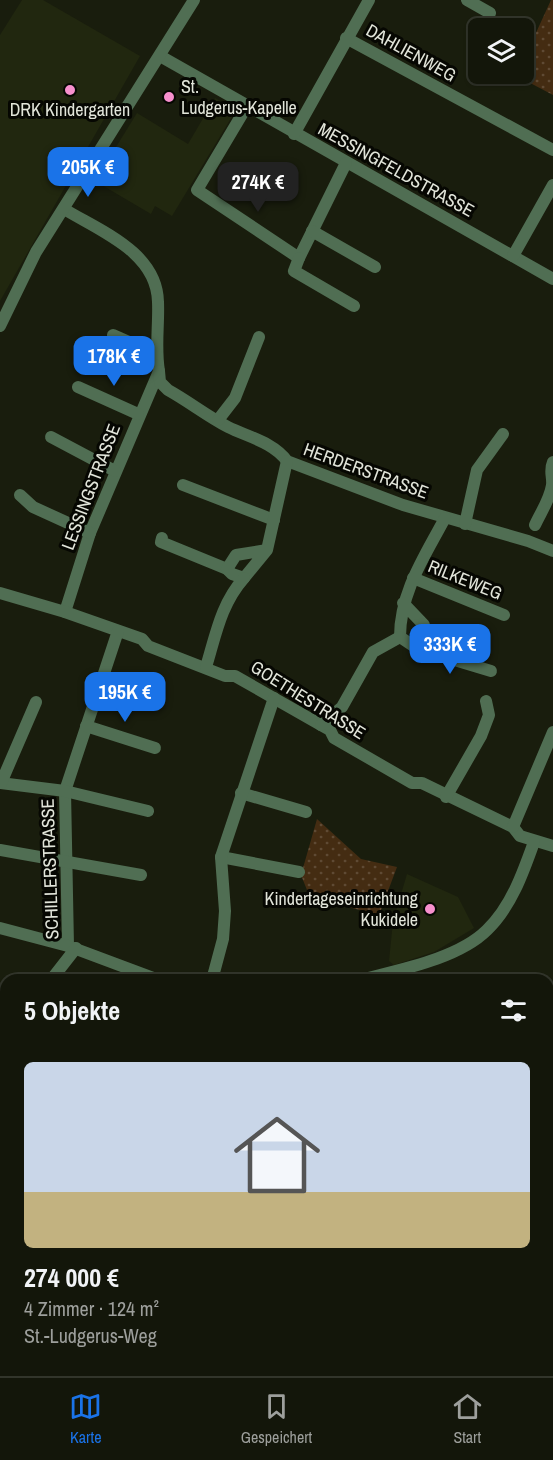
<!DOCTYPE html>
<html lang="de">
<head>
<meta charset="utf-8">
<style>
  body { margin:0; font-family:"Archivo Narrow",sans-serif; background:#202318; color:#f1f3f6; height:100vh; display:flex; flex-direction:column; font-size:22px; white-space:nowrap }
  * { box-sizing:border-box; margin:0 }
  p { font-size:20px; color:#9d9f9c }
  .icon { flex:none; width:33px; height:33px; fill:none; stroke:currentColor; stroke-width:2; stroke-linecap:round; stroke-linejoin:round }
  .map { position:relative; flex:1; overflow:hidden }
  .details { position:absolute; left:0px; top:974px; width:554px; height:404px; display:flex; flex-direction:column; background:#13160a; border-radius:18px 18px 0 0; box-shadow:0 2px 4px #0004,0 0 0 2px #32352b }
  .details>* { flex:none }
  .controls { position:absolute; left:468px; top:18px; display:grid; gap:12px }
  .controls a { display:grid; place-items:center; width:66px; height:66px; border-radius:9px; background:#13160a; box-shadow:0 2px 4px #0004,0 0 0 2px #32352b; font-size:30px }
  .price { position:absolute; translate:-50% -51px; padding:0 14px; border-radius:12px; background:#1a73e8; color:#fff; font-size:20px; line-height:39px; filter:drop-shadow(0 2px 3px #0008) }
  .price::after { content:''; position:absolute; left:50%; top:36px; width:18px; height:14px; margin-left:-9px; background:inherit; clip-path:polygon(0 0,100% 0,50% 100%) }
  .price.active { background:#222; color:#fff }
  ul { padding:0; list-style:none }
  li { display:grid; align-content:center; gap:12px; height:318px; padding:0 24px }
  li span { display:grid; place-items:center; height:186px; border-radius:9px; color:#555 }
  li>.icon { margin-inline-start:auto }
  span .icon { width:108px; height:108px; fill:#fffc; stroke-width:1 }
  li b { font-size:26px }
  h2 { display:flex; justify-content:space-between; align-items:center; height:72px; padding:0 24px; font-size:26px }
  .tabs { display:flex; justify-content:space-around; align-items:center; height:84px; border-top:2px solid #32352b; background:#13160a; font-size:16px; color:#9d9f9c }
  .tabs a { display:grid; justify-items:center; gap:3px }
  .tabs .active { color:#1a73e8 }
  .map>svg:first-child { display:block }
  .built { fill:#21270f }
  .forest { fill:url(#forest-firs) }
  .park { fill:url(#park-dots) }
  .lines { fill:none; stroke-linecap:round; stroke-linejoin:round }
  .stream { stroke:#003a2e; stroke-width:3 }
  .street { stroke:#506e53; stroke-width:12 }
  .poi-dot { fill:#f790cd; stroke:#060702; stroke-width:2 }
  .labels { text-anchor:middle; stroke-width:6; stroke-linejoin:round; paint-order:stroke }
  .street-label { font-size:18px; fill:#e2e5da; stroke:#060702 }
  .poi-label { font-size:18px; fill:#e2e5da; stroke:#060702; text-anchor:start }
</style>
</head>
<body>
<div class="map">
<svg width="553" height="1376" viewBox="0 0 553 1376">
  <defs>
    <pattern id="forest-firs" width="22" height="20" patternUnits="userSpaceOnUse" patternTransform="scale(1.5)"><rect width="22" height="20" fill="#442c12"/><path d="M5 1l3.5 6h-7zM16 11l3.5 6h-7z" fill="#5f4a34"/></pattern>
    <pattern id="park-dots" width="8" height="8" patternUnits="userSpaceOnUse" patternTransform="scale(1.5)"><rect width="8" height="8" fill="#442c12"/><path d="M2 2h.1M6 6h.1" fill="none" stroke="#5f4a34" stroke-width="1.8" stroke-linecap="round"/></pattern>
  </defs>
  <rect width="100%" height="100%" fill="#191d0d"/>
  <g class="built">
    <path d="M22 0H43L140 56 0 301V35Z"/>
    <path d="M215 98 236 110 172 216 155 206 151 214 95 181 137 113 188 144Z"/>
    <path d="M407 874 458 897 474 928 434 952 394 965 389 961 393 921Z"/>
  </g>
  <path class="forest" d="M390 1371H417L412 1376H383Z"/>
  <g class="park">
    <path d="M551 0H553V95L515 75 524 74V59Z"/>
    <path d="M317 819 361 859 397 867 379 915 306 896 307 890 301 875Z"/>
    <path d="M553 1218V1247L548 1252V1222Z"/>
    <path d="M0 1264 6 1271V1371H84L88 1376H0Z"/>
    <path d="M358 1371H390L383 1376H352Z"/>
  </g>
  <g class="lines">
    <g class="stream">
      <path d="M548 1255 553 1251"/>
      <path d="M393 1376 399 1371"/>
    </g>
    <g class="street">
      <path d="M467 0 490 13"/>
      <path d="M346 38 553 150"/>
      <path d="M160 56 553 279"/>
      <path d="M247 106 197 190 299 258 346 163"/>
      <path d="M294 134 369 0"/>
      <path d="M64 209C100 231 157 252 158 302 159 325 155 348 159 371L90 533 65 612"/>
      <path d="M312 231 375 267"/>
      <path d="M513 256 553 185"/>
      <path d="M299 258 294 271 354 306"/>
      <path d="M0 326 36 252 194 0"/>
      <path d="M113 335 156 354"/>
      <path d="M159 371 160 382 168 390C188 401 207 416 228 427 248 437 273 442 287 461L403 505 528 541 553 551"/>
      <path d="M78 387 138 414"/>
      <path d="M218 420 235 398 259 337"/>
      <path d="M51 437 115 471"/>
      <path d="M183 485 274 520"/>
      <path d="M20 495 33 507 90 533"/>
      <path d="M465 524 477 470 503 434"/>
      <path d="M535 525C541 512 550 499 552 485 553 477 549 471 553 462"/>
      <path d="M162 538 161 542 227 569"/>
      <path d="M267 550 236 555 227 569 232 574 244 578 267 550 287 461"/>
      <path d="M413 578 504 615"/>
      <path d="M0 593 65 612 142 639 148 646 225 676H235L321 725 330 730 334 738 412 783H422L513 827 520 836 553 846"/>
      <path d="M403 603 424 625 418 649 400 637C400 592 425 556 445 518"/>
      <path d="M118 631 65 791 68 946 159 980"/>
      <path d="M418 649 491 671"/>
      <path d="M206 667C216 634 221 604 244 578"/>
      <path d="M321 725 342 707 373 652 400 637"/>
      <path d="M86 726 155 748"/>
      <path d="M0 783 65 791 148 811"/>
      <path d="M1 783 36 702"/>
      <path d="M241 793 306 812"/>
      <path d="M446 797 481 736 489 715 486 701"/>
      <path d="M513 827 553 732"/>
      <path d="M0 850 141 875"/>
      <path d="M221 857 299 872"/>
      <path d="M0 928 68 946"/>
      <path d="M51 980 76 948"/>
      <path d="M212 980 223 939 225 911 221 857 274 698"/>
      <path d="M360 980C398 970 458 959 487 930 511 907 523 873 534 842"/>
      <path d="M0 1020 6 1023"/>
      <path d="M548 1021 553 1017"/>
      <path d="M0 1048 6 1039"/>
      <path d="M548 1127 553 1134"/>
      <path d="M0 1172 6 1179"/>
      <path d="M168 1371 172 1376"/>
      <path d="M308 1371 311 1376"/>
    </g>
  </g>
  <g class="poi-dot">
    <circle cx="70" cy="90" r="6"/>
    <circle cx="169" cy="97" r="6"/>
    <circle cx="430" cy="909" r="6"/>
  </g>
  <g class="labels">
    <g class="street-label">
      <text transform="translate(411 53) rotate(29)" y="6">DAHLIENWEG</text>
      <text transform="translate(396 170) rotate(29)" y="6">MESSINGFELDSTRASSE</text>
      <text transform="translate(366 471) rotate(20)" y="6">HERDERSTRASSE</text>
      <text transform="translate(91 487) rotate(-69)" y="6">LESSINGSTRASSE</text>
      <text transform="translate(465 580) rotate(22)" y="6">RILKEWEG</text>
      <text transform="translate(308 700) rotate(32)" y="6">GOETHESTRASSE</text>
      <text transform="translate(50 869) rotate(-92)" y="6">SCHILLERSTRASSE</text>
    </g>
    <g class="poi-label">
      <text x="181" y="93">St.<tspan x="181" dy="21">Ludgerus-Kapelle</tspan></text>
      <text x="70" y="116" text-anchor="middle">DRK Kindergarten</text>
      <text x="418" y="905" text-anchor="end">Kindertageseinrichtung<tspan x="418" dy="21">Kukidele</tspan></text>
    </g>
  </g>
</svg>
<div class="controls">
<a><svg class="icon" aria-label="layers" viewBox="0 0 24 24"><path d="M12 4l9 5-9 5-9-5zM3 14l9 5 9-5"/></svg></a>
</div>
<b class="price" style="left:88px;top:198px">205K €</b>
<b class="price active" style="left:258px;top:213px">274K €</b>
<b class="price" style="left:114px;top:387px">178K €</b>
<b class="price" style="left:450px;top:675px">333K €</b>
<b class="price" style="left:125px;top:723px">195K €</b>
<section class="details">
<h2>5 Objekte<svg class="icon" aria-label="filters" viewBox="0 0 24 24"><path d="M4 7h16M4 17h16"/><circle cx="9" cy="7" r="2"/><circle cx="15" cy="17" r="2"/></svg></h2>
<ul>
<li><span style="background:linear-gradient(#c9d6e8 70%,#c2b280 0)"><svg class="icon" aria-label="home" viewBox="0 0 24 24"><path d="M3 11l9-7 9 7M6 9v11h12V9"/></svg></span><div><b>274 000 €</b><p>4 Zimmer · 124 m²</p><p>St.-Ludgerus-Weg</p></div></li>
</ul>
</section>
</div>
<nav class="tabs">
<a class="active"><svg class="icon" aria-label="map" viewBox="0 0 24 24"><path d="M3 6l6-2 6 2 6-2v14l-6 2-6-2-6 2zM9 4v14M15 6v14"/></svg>Karte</a>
<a><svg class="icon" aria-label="saved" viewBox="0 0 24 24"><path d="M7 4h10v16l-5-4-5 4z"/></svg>Gespeichert</a>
<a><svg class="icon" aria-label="home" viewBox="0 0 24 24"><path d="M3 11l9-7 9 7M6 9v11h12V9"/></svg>Start</a>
</nav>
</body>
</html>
